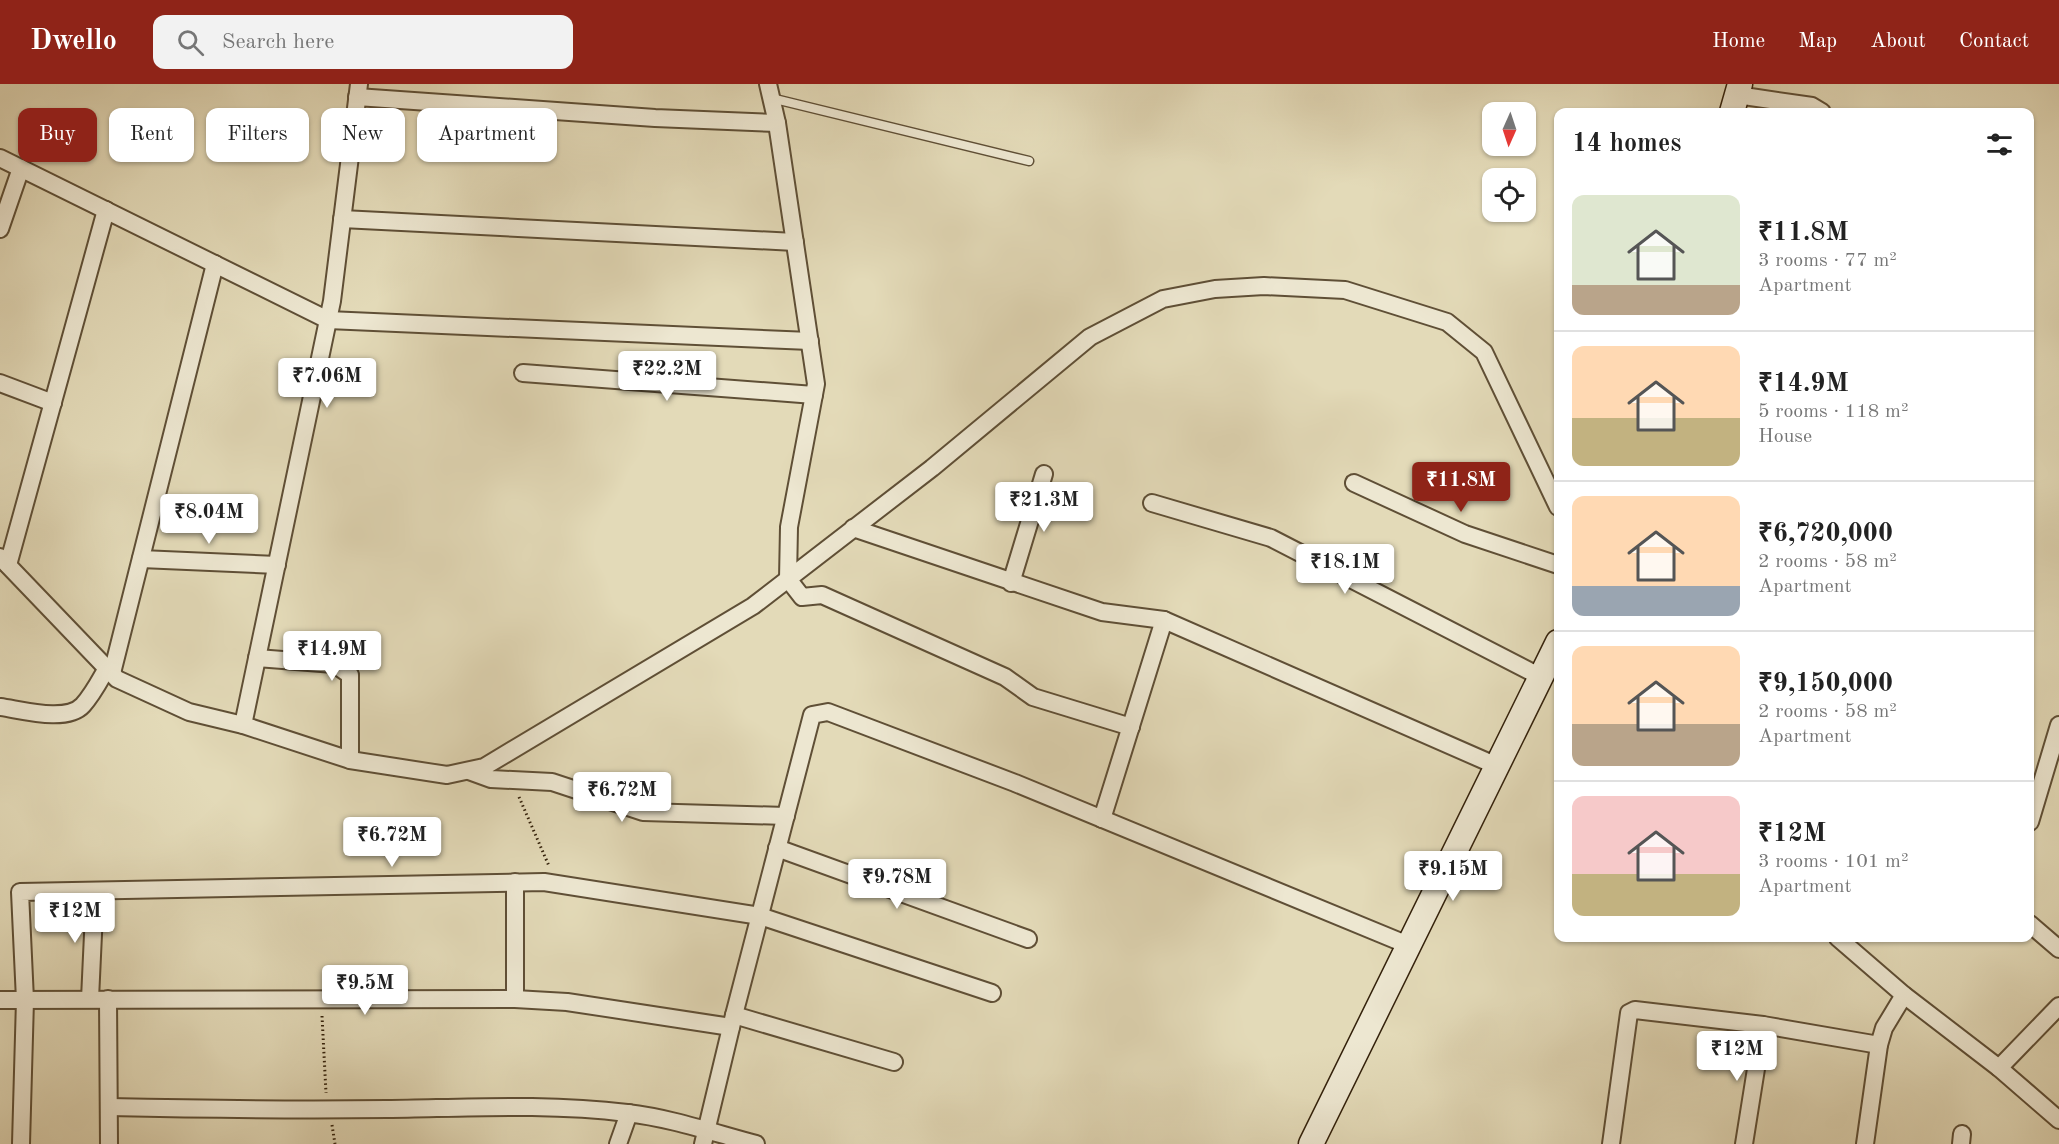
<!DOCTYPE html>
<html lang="en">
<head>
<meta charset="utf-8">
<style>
  body { margin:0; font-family:"Old Standard TT",serif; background:#f2f2f2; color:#222; height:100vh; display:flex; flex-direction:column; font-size:22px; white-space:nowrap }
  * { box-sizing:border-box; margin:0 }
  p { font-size:20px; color:#767676 }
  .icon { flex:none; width:33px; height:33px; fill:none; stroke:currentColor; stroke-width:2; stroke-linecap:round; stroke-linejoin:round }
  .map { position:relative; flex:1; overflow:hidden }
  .sheet { position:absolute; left:1554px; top:24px; width:480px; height:834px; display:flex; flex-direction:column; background:#fff; border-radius:12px; box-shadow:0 2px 4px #0004 }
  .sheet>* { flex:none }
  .top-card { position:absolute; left:18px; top:24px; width:570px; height:54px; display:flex; gap:12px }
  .needle { width:39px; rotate:183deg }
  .fabs { position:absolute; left:1482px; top:18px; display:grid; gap:12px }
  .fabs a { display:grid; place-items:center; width:54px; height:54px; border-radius:12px; background:#fff; box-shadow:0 2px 4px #0004; font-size:30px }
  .price { position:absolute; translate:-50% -51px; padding:0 14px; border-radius:6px; background:#fff; color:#222; font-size:20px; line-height:39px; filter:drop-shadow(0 2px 3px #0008) }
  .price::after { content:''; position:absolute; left:50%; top:36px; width:18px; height:14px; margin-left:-9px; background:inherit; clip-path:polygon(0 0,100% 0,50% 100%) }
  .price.on { background:#8f2418; color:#fff }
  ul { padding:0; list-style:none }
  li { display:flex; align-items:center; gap:18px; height:150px; padding:0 18px }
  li+li { border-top:2px solid #e0e0e0 }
  li span { display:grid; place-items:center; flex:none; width:168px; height:120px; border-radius:12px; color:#555 }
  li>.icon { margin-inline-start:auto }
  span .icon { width:72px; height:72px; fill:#fffc; stroke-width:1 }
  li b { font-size:26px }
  h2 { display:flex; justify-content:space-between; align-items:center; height:72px; padding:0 18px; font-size:26px }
  .pill { padding:0 21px; border-radius:12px; background:#fff; box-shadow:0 2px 4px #0004; font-size:21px; line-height:54px }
  .pill.on { background:#8f2418; color:#fff }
  header { display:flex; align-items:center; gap:36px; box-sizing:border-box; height:84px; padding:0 30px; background:#8f2418; color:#fff }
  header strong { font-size:28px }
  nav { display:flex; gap:33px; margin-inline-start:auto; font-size:21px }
  .search { width:420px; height:54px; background:#f2f2f2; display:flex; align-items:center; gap:15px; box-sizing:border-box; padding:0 21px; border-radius:12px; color:#767676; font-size:22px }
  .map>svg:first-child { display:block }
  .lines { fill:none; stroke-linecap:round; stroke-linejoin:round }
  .lane-casing { stroke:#5f4f36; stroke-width:11 }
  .street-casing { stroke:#5f4f36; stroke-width:20 }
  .secondary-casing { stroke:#33210b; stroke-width:27 }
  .path { stroke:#33210b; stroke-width:3; stroke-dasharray:1.5 3; stroke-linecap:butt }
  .lane { stroke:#ede7d1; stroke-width:8 }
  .street { stroke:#ede7d1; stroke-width:16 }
  .secondary { stroke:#ede7d1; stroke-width:24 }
</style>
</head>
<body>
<header>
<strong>Dwello</strong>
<div class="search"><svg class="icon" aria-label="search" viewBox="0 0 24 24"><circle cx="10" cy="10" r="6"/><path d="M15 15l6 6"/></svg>Search here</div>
<nav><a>Home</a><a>Map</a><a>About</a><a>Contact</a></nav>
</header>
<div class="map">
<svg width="2059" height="1060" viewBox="0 0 2059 1060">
  <rect width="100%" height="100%" fill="#e3dab8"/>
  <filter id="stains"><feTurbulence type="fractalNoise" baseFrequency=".00333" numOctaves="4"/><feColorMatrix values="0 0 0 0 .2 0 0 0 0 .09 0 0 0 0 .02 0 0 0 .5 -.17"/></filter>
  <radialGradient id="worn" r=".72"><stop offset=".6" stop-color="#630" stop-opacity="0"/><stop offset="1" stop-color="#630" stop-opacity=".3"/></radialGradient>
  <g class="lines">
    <defs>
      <path id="lane" d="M771 14 1029 77"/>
      <g id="street">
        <path d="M768 0 777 39 816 300 789 443 788 495 802 513 822 511 1005 593 1033 613 1131 643"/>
        <path d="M1737 11 1812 22 1822 28"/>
        <path d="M357 13 655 34 777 39"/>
        <path d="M0 74 328 236 810 257"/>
        <path d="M342 135 795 158"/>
        <path d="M0 145 21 84"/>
        <path d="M523 289 814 311"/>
        <path d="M0 299 53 319"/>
        <path d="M1354 399 1465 450 1558 481"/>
        <path d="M1152 419 1271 454 1541 593"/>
        <path d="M853 444 1102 528 1164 536 1497 682"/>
        <path d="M0 473 117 595 189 628 243 641 350 676 447 691 484 683 753 522 932 384 1090 253 1163 215 1215 205 1264 202 1345 206 1447 238 1484 268 1558 423"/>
        <path d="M141 475 277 481"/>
        <path d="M8 481 106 126"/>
        <path d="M1011 499 1044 390"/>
        <path d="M257 574 334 580 350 591V676"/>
        <path d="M112 589 215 180"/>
        <path d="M0 623C22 626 67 639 83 621 93 610 100 596 107 584"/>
        <path d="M243 641 332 217 359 0"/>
        <path d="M469 687 491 695 552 698 643 728 786 732"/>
        <path d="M1102 735 1164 536"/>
        <path d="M2030 738 2059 641"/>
        <path d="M777 764 1028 855"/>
        <path d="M515 798V915"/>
        <path d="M2030 840 2059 865"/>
        <path d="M1838 854 1904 911 1999 984 2059 1036"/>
        <path d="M90 915 95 807"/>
        <path d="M108 915 109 1060"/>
        <path d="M0 916 515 915 567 918 731 943"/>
        <path d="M734 931 894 978"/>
        <path d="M1999 984 2059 922"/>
        <path d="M109 1023C202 1025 294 1026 387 1025 466 1024 548 1019 627 1029 671 1034 714 1049 756 1060"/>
        <path d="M21 1060 25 916 20 808 544 798 760 832 992 909"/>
        <path d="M618 1060 629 1029"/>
        <path d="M703 1060 734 931 812 631 828 628 1015 699 1408 861"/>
        <path d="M1611 1060 1629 929 1635 926 1763 941 1879 961"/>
        <path d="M1744 1060 1763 941"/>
        <path d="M1865 1060 1879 961 1884 944 1904 911"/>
        <path d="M1961 1060 1962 1050"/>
      </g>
      <g id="secondary">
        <path d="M1732 28 1740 0"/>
        <path d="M1311 1060 1558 558"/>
      </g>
    </defs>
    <use href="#lane" class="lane-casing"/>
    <use href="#street" class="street-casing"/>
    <use href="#secondary" class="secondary-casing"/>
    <g class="path">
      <path d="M519 713 549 782"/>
      <path d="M322 932 326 1009"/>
      <path d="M332 1041 335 1060"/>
    </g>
    <use href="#lane" class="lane"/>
    <use href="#street" class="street"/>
    <use href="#secondary" class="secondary"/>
  </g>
  <rect width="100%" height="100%" filter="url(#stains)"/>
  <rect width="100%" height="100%" fill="url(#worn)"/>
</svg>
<div class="fabs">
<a><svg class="needle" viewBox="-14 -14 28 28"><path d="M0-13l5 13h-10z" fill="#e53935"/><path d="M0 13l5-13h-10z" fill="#767676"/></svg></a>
<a><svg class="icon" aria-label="locate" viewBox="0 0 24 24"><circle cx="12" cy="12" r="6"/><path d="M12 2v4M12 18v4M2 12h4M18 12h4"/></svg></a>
</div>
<b class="price" style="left:667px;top:318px">₹22.2M</b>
<b class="price" style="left:327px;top:325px">₹7.06M</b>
<b class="price on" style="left:1461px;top:429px">₹11.8M</b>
<b class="price" style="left:1044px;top:449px">₹21.3M</b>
<b class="price" style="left:209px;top:461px">₹8.04M</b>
<b class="price" style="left:1345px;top:511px">₹18.1M</b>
<b class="price" style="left:332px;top:598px">₹14.9M</b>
<b class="price" style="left:622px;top:739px">₹6.72M</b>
<b class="price" style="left:392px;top:784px">₹6.72M</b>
<b class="price" style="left:1453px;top:818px">₹9.15M</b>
<b class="price" style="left:897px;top:826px">₹9.78M</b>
<b class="price" style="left:75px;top:860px">₹12M</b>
<b class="price" style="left:365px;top:932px">₹9.5M</b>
<b class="price" style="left:1737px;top:998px">₹12M</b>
<div class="top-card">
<a class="pill on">Buy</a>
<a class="pill">Rent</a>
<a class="pill">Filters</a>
<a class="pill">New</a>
<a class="pill">Apartment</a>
</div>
<section class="sheet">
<h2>14 homes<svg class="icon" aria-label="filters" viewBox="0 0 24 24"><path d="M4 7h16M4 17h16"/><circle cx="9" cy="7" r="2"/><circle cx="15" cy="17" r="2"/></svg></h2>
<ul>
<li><span style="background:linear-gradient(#dfe7d0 75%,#b9a48a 0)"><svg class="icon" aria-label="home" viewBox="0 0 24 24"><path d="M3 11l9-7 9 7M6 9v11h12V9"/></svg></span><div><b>₹11.8M</b><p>3 rooms · 77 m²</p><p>Apartment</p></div></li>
<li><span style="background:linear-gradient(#ffd9b3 60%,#c2b280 0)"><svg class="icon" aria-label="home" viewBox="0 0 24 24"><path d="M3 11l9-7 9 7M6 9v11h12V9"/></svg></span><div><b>₹14.9M</b><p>5 rooms · 118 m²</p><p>House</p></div></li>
<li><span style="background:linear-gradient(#ffd9b3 75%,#9aa5b1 0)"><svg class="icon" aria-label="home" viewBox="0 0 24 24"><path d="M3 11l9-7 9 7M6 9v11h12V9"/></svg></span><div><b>₹6,720,000</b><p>2 rooms · 58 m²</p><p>Apartment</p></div></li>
<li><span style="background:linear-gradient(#ffd9b3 65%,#b9a48a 0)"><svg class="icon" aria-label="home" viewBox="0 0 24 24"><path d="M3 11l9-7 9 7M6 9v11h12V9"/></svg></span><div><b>₹9,150,000</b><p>2 rooms · 58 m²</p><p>Apartment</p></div></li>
<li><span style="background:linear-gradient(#f6c9c9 65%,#c2b280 0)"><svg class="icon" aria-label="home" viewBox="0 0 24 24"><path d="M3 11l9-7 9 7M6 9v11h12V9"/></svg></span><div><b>₹12M</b><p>3 rooms · 101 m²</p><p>Apartment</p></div></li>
</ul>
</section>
</div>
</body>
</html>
